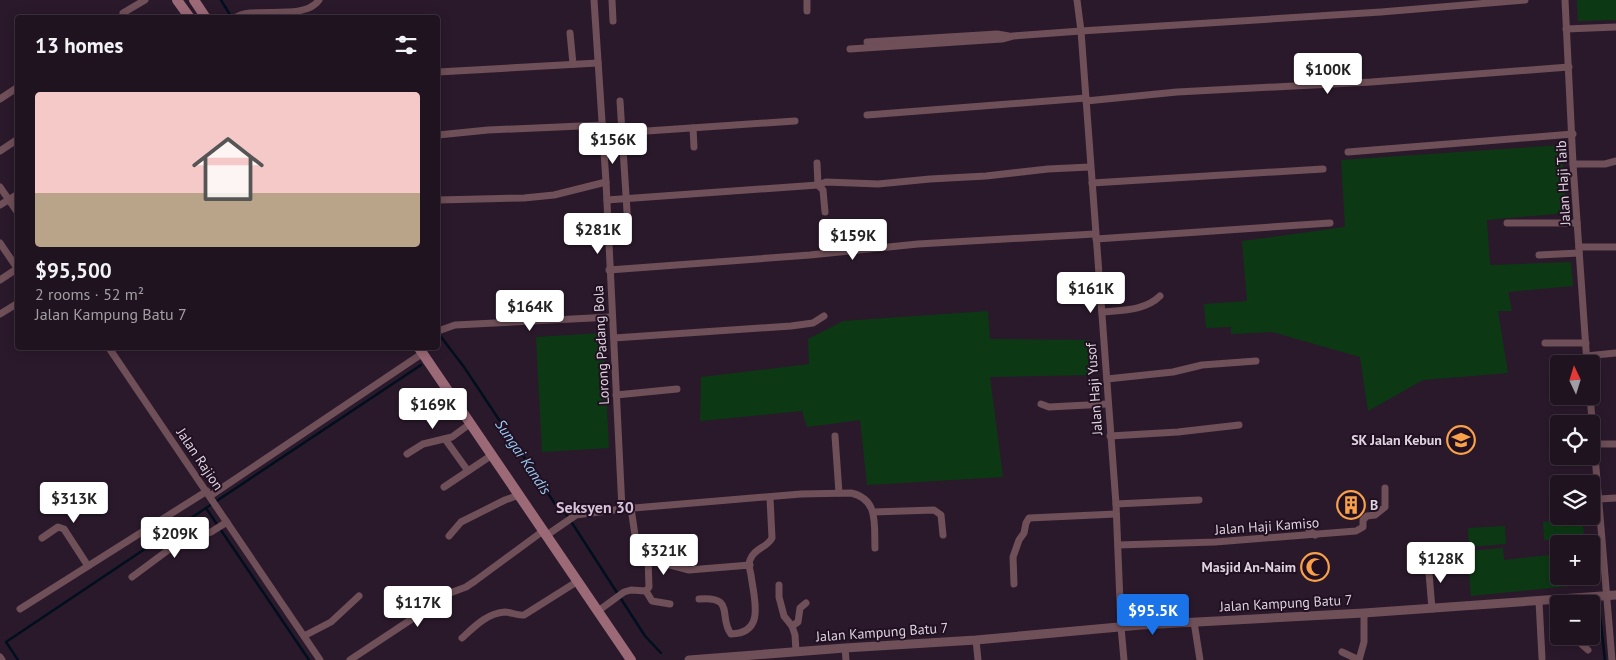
<!DOCTYPE html>
<html lang="en">
<head>
<meta charset="utf-8">
<style>
  body { margin:0; font-family:"PT Sans",sans-serif; background:#281c29; color:#f1f3f6; height:100vh; display:flex; flex-direction:column; font-size:19px; white-space:nowrap }
  * { box-sizing:border-box; margin:0 }
  p { font-size:16px; color:#a29ea5 }
  .icon { flex:none; width:28px; height:28px; fill:none; stroke:currentColor; stroke-width:2; stroke-linecap:round; stroke-linejoin:round }
  .map { position:relative; flex:1; overflow:hidden }
  .side { position:absolute; left:15px; top:15px; width:425px; height:335px; display:flex; flex-direction:column; background:#201320; border-radius:5px; box-shadow:0 2px 12px #0003,0 0 0 1px #3d323e }
  .side>* { flex:none }
  .needle { width:32px; rotate:356deg }
  .buttons { position:absolute; left:1550px; top:355px; display:grid; gap:10px }
  .buttons a { display:grid; place-items:center; width:50px; height:50px; border-radius:5px; background:#201320; box-shadow:0 2px 12px #0003,0 0 0 1px #3d323e; font-size:25px }
  .price { position:absolute; translate:-50% -42px; padding:0 11px; border-radius:5px; background:#fff; color:#222; font-size:16px; line-height:32px; filter:drop-shadow(0 1px 2px #0008) }
  .price::after { content:''; position:absolute; left:50%; top:30px; width:15px; height:11px; margin-left:-8px; background:inherit; clip-path:polygon(0 0,100% 0,50% 100%) }
  .price.current { background:#1a73e8; color:#fff }
  ul { padding:0; list-style:none }
  li { display:grid; align-content:center; gap:10px; height:265px; padding:0 20px }
  li+li { border-top:1px solid #3d323e }
  li span { display:grid; place-items:center; height:155px; border-radius:5px; color:#555 }
  li>.icon { margin-inline-start:auto }
  span .icon { width:90px; height:90px; fill:#fffc; stroke-width:1 }
  li b { font-size:21px }
  h2 { display:flex; justify-content:space-between; align-items:center; height:60px; padding:0 20px; font-size:21px }
  .map>svg:first-child { display:block }
  .green { fill:#0c3914 }
  .lines { fill:none; stroke-linecap:round; stroke-linejoin:round }
  .stream { stroke:#000f1e; stroke-width:2.5 }
  .minor { stroke:#6f4f58; stroke-width:7 }
  .tertiary { stroke:#6f4f58; stroke-width:9 }
  .secondary { stroke:#9c6977; stroke-width:10 }
  .labels { text-anchor:middle; stroke-width:4; stroke-linejoin:round; paint-order:stroke }
  .street-label { font-size:14px; fill:#dfd3df; stroke:#201021 }
  .poi-label { font-size:14px; font-weight:bold; fill:#dfd3df; stroke:#201021; text-anchor:end }
  .water-label { font-size:15px; font-style:italic; fill:#99cbf4; stroke:#201021 }
  .quarter-label { font-size:16px; font-weight:bold; fill:#d8c1da; stroke:#201021 }
</style>
</head>
<body>
<div class="map">
<svg width="1616" height="660" viewBox="0 0 1616 660">
  <rect width="100%" height="100%" fill="#2a192b"/>
  <g class="green">
    <path d="M1577 0H1616V20L1578 21Z"/>
    <path d="M1561 145 1567 213 1487 220 1490 265 1571 262 1573 286 1508 292 1512 311H1498L1508 373 1423 380 1368 411 1360 357 1272 332 1231 334V327L1206 328 1204 304 1247 301 1242 241 1345 227 1341 160Z"/>
    <path d="M988 311 990 339 1090 340 1093 375 990 377 1003 477 867 485 860 420 807 427 802 411 700 421 701 377 809 364 808 339 843 321Z"/>
    <path d="M603 333 609 448 542 452 536 337Z"/>
    <path d="M1583 519 1584 539 1544 540 1543 522Z"/>
    <path d="M1505 526 1506 544 1469 547 1468 528Z"/>
    <path d="M1503 548 1504 560 1559 554V576H1589L1590 584 1471 596 1467 551Z"/>
  </g>
  <g class="lines">
    <g class="stream">
      <path d="M221 0 232 18"/>
      <path d="M438 333 464 367 557 507 566 514 574 526 645 636 661 653"/>
      <path d="M206 508 421 365"/>
      <path d="M1599 607 1605 660"/>
      <path d="M18 660 6 642 206 508 309 660"/>
    </g>
    <g class="minor">
      <path d="M594 0 606 182 622 509"/>
      <path d="M612 0 613 21"/>
      <path d="M807 0V11"/>
      <path d="M1077 0 1081 31 1116 504 1121 627 1124 660"/>
      <path d="M1565 0 1573 164 1587 364"/>
      <path d="M123 13 145 0"/>
      <path d="M235 18C252 5 304 22 319 0"/>
      <path d="M1566 29 1616 27"/>
      <path d="M570 33 573 64"/>
      <path d="M867 42 997 34 1009 36"/>
      <path d="M850 49 1002 39 1013 36 1081 31 1381 12 1525 0"/>
      <path d="M438 72 598 63"/>
      <path d="M0 99 18 87"/>
      <path d="M620 101 628 227"/>
      <path d="M1086 101 1177 92 1371 82 1569 67"/>
      <path d="M867 115 1086 98"/>
      <path d="M693 128 694 147"/>
      <path d="M603 134 795 121"/>
      <path d="M438 135 488 130 603 125"/>
      <path d="M0 151 18 139"/>
      <path d="M1348 152 1573 134"/>
      <path d="M817 163 818 185 823 190 825 212"/>
      <path d="M1573 164H1605L1616 161"/>
      <path d="M1092 183 1323 169"/>
      <path d="M0 187 18 213"/>
      <path d="M438 200 524 198 554 195 606 182"/>
      <path d="M607 200 818 185 826 182 878 184 930 179 986 176 1048 169 1090 167"/>
      <path d="M0 205 18 194"/>
      <path d="M1507 223H1577"/>
      <path d="M1096 239 1330 223"/>
      <path d="M0 243 17 268"/>
      <path d="M1579 247H1616"/>
      <path d="M1539 255 1579 253"/>
      <path d="M609 270 810 255 918 244 1095 234"/>
      <path d="M0 280 18 268"/>
      <path d="M1102 312C1121 310 1145 311 1160 296"/>
      <path d="M0 314 18 303"/>
      <path d="M438 331 455 325 612 317"/>
      <path d="M614 338 791 326 813 323 824 316"/>
      <path d="M1545 343H1586"/>
      <path d="M109 348 320 660"/>
      <path d="M1586 356 1616 353"/>
      <path d="M1107 379 1173 372 1202 365 1256 361"/>
      <path d="M616 395 677 389"/>
      <path d="M1590 396 1612 660"/>
      <path d="M1041 404 1049 407 1107 404"/>
      <path d="M835 436 839 493"/>
      <path d="M1110 436 1178 432 1239 425"/>
      <path d="M445 439 468 471"/>
      <path d="M1595 444H1616"/>
      <path d="M407 454 423 444 452 437 471 423"/>
      <path d="M444 487 492 455"/>
      <path d="M210 496 423 353"/>
      <path d="M1599 499 1616 498"/>
      <path d="M1116 504 1199 500"/>
      <path d="M631 508 636 542 648 559 689 570 750 565"/>
      <path d="M873 512 934 510 941 515 943 535"/>
      <path d="M1303 523 1315 535"/>
      <path d="M547 535 576 515 622 509 801 494 851 493C879 499 874 525 875 548"/>
      <path d="M449 536 461 522 505 500 519 495"/>
      <path d="M42 538 58 527 64 529 88 566"/>
      <path d="M1118 545 1215 542 1356 531 1363 527V520L1367 516 1375 515 1385 507V488"/>
      <path d="M1428 561 1432 609"/>
      <path d="M132 577 175 545 211 532 227 522"/>
      <path d="M1014 584 1013 557 1019 540 1024 533 1026 523 1029 518 1116 514"/>
      <path d="M779 585V597L784 616 792 626 795 635 796 651"/>
      <path d="M646 591 652 601 670 604"/>
      <path d="M699 599C736 596 718 617 731 634 766 633 754 599 751 575 750 571 748 564 750 560 754 548 767 548 772 538L770 498"/>
      <path d="M1539 601 1542 658"/>
      <path d="M20 609 207 491"/>
      <path d="M598 611 624 592 631 590 646 591 649 587 648 559"/>
      <path d="M1194 622 1200 660"/>
      <path d="M792 626 798 622 800 608 806 603"/>
      <path d="M304 636 331 622 359 596"/>
      <path d="M1578 636 1579 642 1588 650"/>
      <path d="M462 638C474 627 487 613 505 612 511 612 517 616 524 615L578 581"/>
      <path d="M976 640 978 660"/>
      <path d="M845 648 846 660"/>
      <path d="M1342 652 1359 660 1364 642V613"/>
      <path d="M0 657 2 660"/>
      <path d="M350 660 424 611 442 596 466 587 475 581 543 531"/>
    </g>
    <path class="tertiary" d="M689 660 845 648 976 640 1141 625 1364 613 1616 595"/>
    <g class="secondary">
      <path d="M177 0 190 18"/>
      <path d="M194 0 206 18"/>
      <path d="M419 348 631 660"/>
    </g>
  </g>
  <defs>
    <symbol id="school-ring" viewBox="-11 -11 22 22"><circle r="9.5" fill="#201021" stroke="#f8a14a" stroke-width="1.5"/><path d="M0-5L7-2L0 1L-7-2ZM-4 1L0 2.5L4 1V4Q0 6-4 4Z" fill="#f8a14a"/></symbol>
    <symbol id="building-ring" viewBox="-11 -11 22 22"><circle r="9.5" fill="#201021" stroke="#f8a14a" stroke-width="1.5"/><path d="M-4-6H4V6H1V3H-1V6H-4ZM-2.5-4.3h1.7v1.8h-1.7ZM.8-4.3h1.7v1.8H.8ZM-2.5-1h1.7V.8h-1.7ZM.8-1h1.7V.8H.8Z" fill="#f8a14a"/></symbol>
    <symbol id="mosque-ring" viewBox="-11 -11 22 22"><circle r="9.5" fill="#201021" stroke="#f8a14a" stroke-width="1.5"/><path d="M3.5-4.9A6 6 0 1 0 3.5 4.9A5 5 0 1 1 3.5-4.9Z" fill="#f8a14a"/></symbol>
  </defs>
  <g fill-rule="evenodd">
    <use href="#school-ring" x="1445" y="424" width="32" height="32"/>
    <use href="#building-ring" x="1335" y="489" width="32" height="32"/>
    <use href="#mosque-ring" x="1299" y="551" width="32" height="32"/>
  </g>
  <g class="labels">
    <g class="street-label">
      <text transform="translate(1563 183) rotate(-93)" y="5">Jalan Haji Taib</text>
      <text transform="translate(601 345) rotate(-93)" y="5">Lorong Padang Bola</text>
      <text transform="translate(1094 389) rotate(-94)" y="5">Jalan Haji Yusof</text>
      <text transform="translate(200 459) rotate(56)" y="5">Jalan Rajion</text>
      <text transform="translate(1267 526) rotate(-4)" y="5">Jalan Haji Kamiso</text>
      <text transform="translate(1286 603) rotate(-3)" y="5">Jalan Kampung Batu 7</text>
      <text transform="translate(882 632) rotate(-4)" y="5">Jalan Kampung Batu 7</text>
    </g>
    <g class="poi-label">
      <text x="1442" y="445">SK Jalan Kebun</text>
      <text x="1370" y="510" text-anchor="start">B</text>
      <text x="1296" y="572">Masjid An-Naim</text>
    </g>
    <g class="water-label">
      <text transform="translate(523 457) rotate(56)" y="5">Sungai Kandis</text>
    </g>
    <g class="quarter-label">
      <text x="595" y="513">Seksyen 30</text>
    </g>
  </g>
</svg>
<div class="buttons">
<a><svg class="needle" viewBox="-14 -14 28 28"><path d="M0-13l5 13h-10z" fill="#e53935"/><path d="M0 13l5-13h-10z" fill="#a29ea5"/></svg></a>
<a><svg class="icon" aria-label="locate" viewBox="0 0 24 24"><circle cx="12" cy="12" r="6"/><path d="M12 2v4M12 18v4M2 12h4M18 12h4"/></svg></a>
<a><svg class="icon" aria-label="layers" viewBox="0 0 24 24"><path d="M12 4l9 5-9 5-9-5zM3 14l9 5 9-5"/></svg></a>
<a>+</a>
<a>−</a>
</div>
<b class="price" style="left:1328px;top:95px">$100K</b>
<b class="price" style="left:613px;top:165px">$156K</b>
<b class="price" style="left:598px;top:255px">$281K</b>
<b class="price" style="left:853px;top:261px">$159K</b>
<b class="price" style="left:1091px;top:314px">$161K</b>
<b class="price" style="left:530px;top:332px">$164K</b>
<b class="price" style="left:433px;top:430px">$169K</b>
<b class="price" style="left:74px;top:524px">$313K</b>
<b class="price" style="left:175px;top:559px">$209K</b>
<b class="price" style="left:664px;top:576px">$321K</b>
<b class="price" style="left:1441px;top:584px">$128K</b>
<b class="price" style="left:418px;top:628px">$117K</b>
<b class="price current" style="left:1153px;top:636px">$95.5K</b>
<section class="side">
<h2>13 homes<svg class="icon" aria-label="filters" viewBox="0 0 24 24"><path d="M4 7h16M4 17h16"/><circle cx="9" cy="7" r="2"/><circle cx="15" cy="17" r="2"/></svg></h2>
<ul>
<li><span style="background:linear-gradient(#f6c9c9 65%,#b9a48a 0)"><svg class="icon" aria-label="home" viewBox="0 0 24 24"><path d="M3 11l9-7 9 7M6 9v11h12V9"/></svg></span><div><b>$95,500</b><p>2 rooms · 52 m²</p><p>Jalan Kampung Batu 7</p></div></li>
</ul>
</section>
</div>
</body>
</html>
